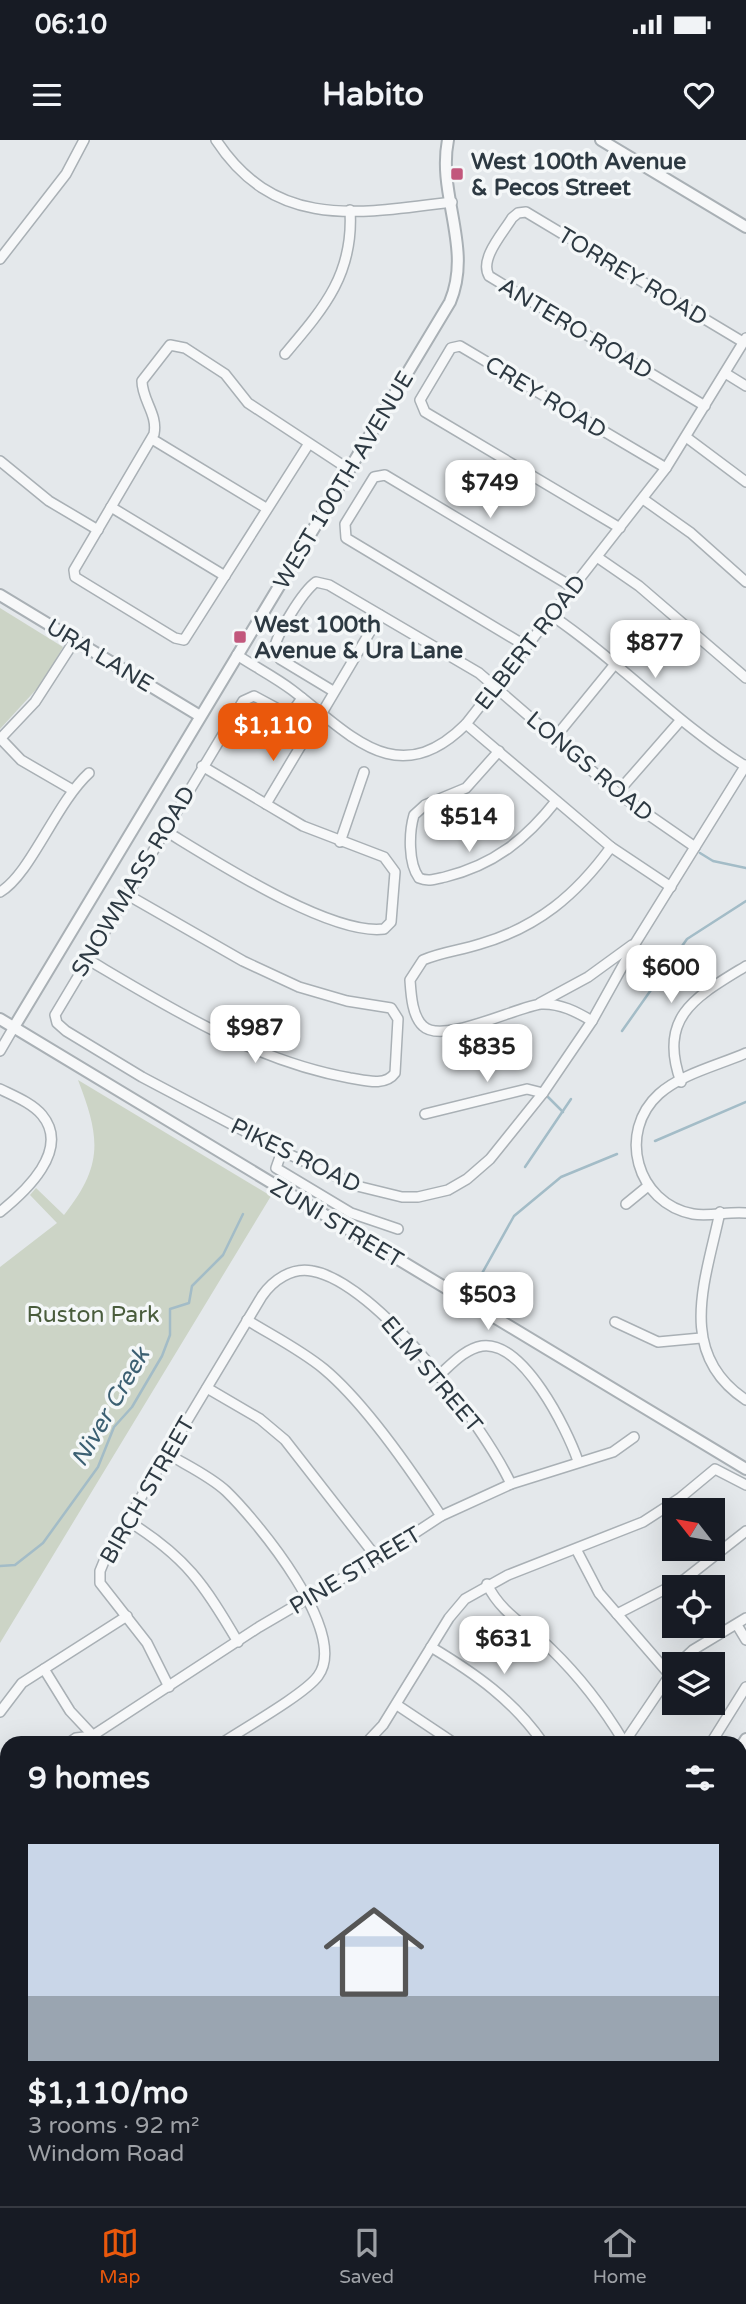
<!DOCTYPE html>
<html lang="en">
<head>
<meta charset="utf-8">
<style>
  body { margin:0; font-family:"Varela Round",sans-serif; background:#20242c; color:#f1f3f6; height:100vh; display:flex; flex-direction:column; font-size:26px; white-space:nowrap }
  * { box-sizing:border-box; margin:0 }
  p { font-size:23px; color:#9ea1a6 }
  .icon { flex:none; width:38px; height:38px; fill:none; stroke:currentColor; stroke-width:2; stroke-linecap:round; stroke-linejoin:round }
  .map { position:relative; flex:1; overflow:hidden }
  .panel { position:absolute; left:0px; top:1596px; width:747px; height:471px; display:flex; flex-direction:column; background:#171b24; border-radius:21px 21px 0 0; box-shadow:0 7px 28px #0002 }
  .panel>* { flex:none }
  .needle { width:46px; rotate:301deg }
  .controls { position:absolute; left:662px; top:1358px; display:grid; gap:14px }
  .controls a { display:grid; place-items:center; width:63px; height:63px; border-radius:0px; background:#171b24; box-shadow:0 7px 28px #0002; font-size:35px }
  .price { position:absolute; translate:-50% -60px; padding:0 16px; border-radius:14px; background:#fff; color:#222; font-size:23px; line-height:46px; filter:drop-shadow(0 2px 4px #0008) }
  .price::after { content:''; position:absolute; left:50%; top:42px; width:21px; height:16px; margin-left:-10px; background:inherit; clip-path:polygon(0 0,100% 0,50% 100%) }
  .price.selected { background:#ea580c; color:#fff }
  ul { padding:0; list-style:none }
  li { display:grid; align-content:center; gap:14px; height:371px; padding:0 28px }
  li+li { border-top:2px solid #363941 }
  li span { display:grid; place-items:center; height:217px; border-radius:0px; color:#555 }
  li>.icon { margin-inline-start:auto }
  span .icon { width:126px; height:126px; fill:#fffc; stroke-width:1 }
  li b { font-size:30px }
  h2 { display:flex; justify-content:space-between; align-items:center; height:84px; padding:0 28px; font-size:30px }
  .status { display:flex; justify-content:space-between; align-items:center; height:49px; padding:0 35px; background:#171b24; direction:ltr }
  .status svg { height:19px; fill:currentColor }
  header { display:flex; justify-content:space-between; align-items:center; height:91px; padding:0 28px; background:#171b24; font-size:32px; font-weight:700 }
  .menu { display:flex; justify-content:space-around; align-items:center; height:98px; border-top:2px solid #363941; background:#171b24; font-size:19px; color:#9ea1a6 }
  .menu a { display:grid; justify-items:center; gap:4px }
  .menu .selected { color:#ea580c }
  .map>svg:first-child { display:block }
  .green { fill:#ccd4c6 }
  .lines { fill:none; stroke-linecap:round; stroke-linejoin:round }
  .stream { stroke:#a3bcc7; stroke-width:2.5 }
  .minor-casing { stroke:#a9b0b5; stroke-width:12 }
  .tertiary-casing { stroke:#a9b0b5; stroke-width:14 }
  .minor { stroke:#f7f8f9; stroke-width:9 }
  .tertiary { stroke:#f7f8f9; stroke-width:10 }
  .poi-dot { fill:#c2577c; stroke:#f4f7f8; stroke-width:2.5 }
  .labels { text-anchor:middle; stroke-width:7; stroke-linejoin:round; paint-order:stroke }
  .poi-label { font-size:23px; font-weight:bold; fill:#2d3942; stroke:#f4f7f8; text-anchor:start }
  .street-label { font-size:23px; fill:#2d3942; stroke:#f4f7f8 }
  .park-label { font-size:23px; fill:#495c3c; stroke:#f4f7f8 }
  .water-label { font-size:24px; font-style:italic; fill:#3b5f72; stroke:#f4f7f8 }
</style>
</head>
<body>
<div class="status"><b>06:10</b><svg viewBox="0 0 49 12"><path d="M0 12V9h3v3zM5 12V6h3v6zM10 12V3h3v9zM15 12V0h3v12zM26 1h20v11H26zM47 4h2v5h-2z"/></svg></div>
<header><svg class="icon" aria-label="menu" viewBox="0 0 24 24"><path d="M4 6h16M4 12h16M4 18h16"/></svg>Habito<svg class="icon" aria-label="heart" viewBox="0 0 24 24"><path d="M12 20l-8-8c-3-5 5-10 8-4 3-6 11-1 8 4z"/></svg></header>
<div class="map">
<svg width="746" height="2066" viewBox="0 0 746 2066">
  <rect width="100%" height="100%" fill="#e4e8eb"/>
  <g class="green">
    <path d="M0 468 63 507 43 542 0 589Z"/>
    <path d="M78 940 271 1056 0 1503V1127L57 1083 30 1055 36 1048 64 1075C104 1025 100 997 78 940Z"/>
  </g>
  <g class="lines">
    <g class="stream">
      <path d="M700 713 713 721 746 728"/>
      <path d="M622 891 687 799 746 761"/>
      <path d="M548 957 563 972"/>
      <path d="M655 1001 746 962"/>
      <path d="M525 1027 571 959"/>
      <path d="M480 1137 514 1076 561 1037 617 1014"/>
      <path d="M0 1426 15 1425 43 1403 98 1327 114 1287 132 1267 162 1216 170 1195V1169L189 1163 192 1146 223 1115 243 1074"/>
    </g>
    <defs>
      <g id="minor">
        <path d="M216 0C275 90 358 74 452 62"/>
        <path d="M0 119 66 34 84 0"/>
        <path d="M285 214C324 168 354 134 350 70"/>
        <path d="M725 233 746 246"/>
        <path d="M705 266 489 136C479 119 503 93 512 78L518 73 526 72 743 202"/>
        <path d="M686 297 746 342"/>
        <path d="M152 299 266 368"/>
        <path d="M308 305 184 500 175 498 75 437 74 430 154 294C158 274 142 260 142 241L170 205 185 208 225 234 248 263 350 330"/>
        <path d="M0 321 49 361 98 390"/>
        <path d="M643 359 691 393 746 442"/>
        <path d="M111 367 225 436"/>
        <path d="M620 388 425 272 420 260 451 208 460 206 666 328"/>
        <path d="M597 417 639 446 746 538"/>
        <path d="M380 475 316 583 293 577 254 556 243 561 55 875 57 883 66 891 142 937 282 1011 357 1046 402 1057H418L448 1050 467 1039 490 1019 543 953 592 881 636 802 746 625"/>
        <path d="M551 475C619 521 675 582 745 626"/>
        <path d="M526 506 346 398 345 384 374 337 385 335 574 448"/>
        <path d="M237 515C255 527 275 537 292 550 350 594 397 653 466 584L666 328 746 198"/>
        <path d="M333 551 280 519 274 511C275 496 303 451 316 442L329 445 479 533 620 655 695 707"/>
        <path d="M290 575 302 558"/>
        <path d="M466 584 611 707 671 747"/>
        <path d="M562 589 615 524"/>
        <path d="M0 599 35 562 75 500"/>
        <path d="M1 599 21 620 71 649"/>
        <path d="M499 611 466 648 425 665 414 675C409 692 408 723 419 738 428 742 436 739 445 737 494 725 526 699 556 661"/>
        <path d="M624 645 680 581"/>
        <path d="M266 664 306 597"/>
        <path d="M164 690C212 719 330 796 384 789L391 782 395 732 384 717 303 686 202 626"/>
        <path d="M340 702 364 632"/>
        <path d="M0 752C30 735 56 663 89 633"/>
        <path d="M87 819C170 868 254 921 350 938 364 940 385 947 395 933L398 879 391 868 347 861 299 847 243 821 126 754"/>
        <path d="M540 863 588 837 632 805"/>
        <path d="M592 881C577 872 560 863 541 864 516 867 442 905 423 886 412 876 411 854 410 840L423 820C441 812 462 810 480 804 538 787 576 755 611 707"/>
        <path d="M0 911 14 887"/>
        <path d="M746 913C719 925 681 934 659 954 617 992 636 1063 693 1074 710 1077 729 1071 746 1073"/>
        <path d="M681 942C657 876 697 856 746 826"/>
        <path d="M0 949C14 956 32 963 42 975 71 1010 25 1052 0 1072"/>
        <path d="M425 974 527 949 543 953"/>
        <path d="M282 1011 276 1028 351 1073 398 1089"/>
        <path d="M626 1064 648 1046"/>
        <path d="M720 1072C706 1139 675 1213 746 1260"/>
        <path d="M247 1180C273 1196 301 1210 324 1229 366 1264 411 1330 441 1376"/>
        <path d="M615 1182 658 1202 701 1198"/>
        <path d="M437 1237C450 1226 464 1209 482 1206 523 1200 567 1289 578 1321"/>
        <path d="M207 1248 260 1279 285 1300 377 1418"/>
        <path d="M168 1314C186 1325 210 1336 226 1351 257 1381 350 1493 318 1536 305 1554 243 1589 222 1603"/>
        <path d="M128 1381C186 1417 204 1444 238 1502"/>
        <path d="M576 1409 599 1453 669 1534"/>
        <path d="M487 1444C501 1474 529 1487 551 1509 580 1537 603 1567 624 1602"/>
        <path d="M617 1474 685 1439 746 1391"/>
        <path d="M737 1485 746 1500"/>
        <path d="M431 1507C476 1534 513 1560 543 1603"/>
        <path d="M678 1524 693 1510 746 1478"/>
        <path d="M44 1529 70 1571 100 1603"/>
        <path d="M169 1547 147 1503 100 1443V1431L107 1414 262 1156C273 1140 292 1127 312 1131 377 1142 484 1286 511 1344"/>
        <path d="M397 1565 454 1603"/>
        <path d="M0 1572 22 1543 127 1476"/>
        <path d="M69 1603 76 1598 92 1596"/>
        <path d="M86 1603 92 1596 259 1487 377 1418 441 1376 511 1344 613 1312 634 1297"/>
        <path d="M366 1603 383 1585 449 1478 465 1459 508 1435 643 1382 680 1358 715 1329 746 1345"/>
        <path d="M624 1603 674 1529"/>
        <path d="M711 1603 746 1547"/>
        <path d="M740 1637 746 1641"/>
        <path d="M0 1703 7 1691"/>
        <path d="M740 1707 746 1698"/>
        <path d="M0 1728 7 1716"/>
        <path d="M740 1852 746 1842"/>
        <path d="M0 1862 7 1857"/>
        <path d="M740 1874 746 1877"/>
        <path d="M740 1969 746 1972"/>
        <path d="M272 2060 282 2066"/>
        <path d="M262 2066 265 2060"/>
        <path d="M524 2066 528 2060"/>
        <path d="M542 2066 546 2060"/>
        <path d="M582 2066V2060"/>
        <path d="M663 2066 664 2060"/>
      </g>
      <g id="tertiary">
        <path d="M601 0 746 87"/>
        <path d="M0 455 200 576"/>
        <path d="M0 879 746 1329"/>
        <path d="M14 887 450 162C473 108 437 55 448 0"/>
        <path d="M740 1609 746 1599"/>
        <path d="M464 2066 468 2060"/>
      </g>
    </defs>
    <use href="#minor" class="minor-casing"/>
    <use href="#tertiary" class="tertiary-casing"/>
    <use href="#minor" class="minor"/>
    <use href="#tertiary" class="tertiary"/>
  </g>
  <g class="poi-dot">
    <rect x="450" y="27" width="14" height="14" rx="3.5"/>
    <rect x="233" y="490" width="14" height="14" rx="3.5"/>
  </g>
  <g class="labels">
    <g class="poi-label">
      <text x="471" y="29">West 100th Avenue<tspan x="471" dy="26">&amp; Pecos Street</tspan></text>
      <text x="254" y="492">West 100th<tspan x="254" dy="26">Avenue &amp; Ura Lane</tspan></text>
    </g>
    <g class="street-label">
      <text transform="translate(633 136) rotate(31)" y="8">TORREY ROAD</text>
      <text transform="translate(576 188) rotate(31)" y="8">ANTERO ROAD</text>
      <text transform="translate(546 257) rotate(31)" y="8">CREY ROAD</text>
      <text transform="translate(343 340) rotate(-59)" y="8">WEST 100TH AVENUE</text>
      <text transform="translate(530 502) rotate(-52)" y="8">ELBERT ROAD</text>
      <text transform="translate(100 515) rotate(31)" y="8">URA LANE</text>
      <text transform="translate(590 626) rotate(40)" y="8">LONGS ROAD</text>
      <text transform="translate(133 741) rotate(-59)" y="8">SNOWMASS ROAD</text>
      <text transform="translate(296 1015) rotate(26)" y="8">PIKES ROAD</text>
      <text transform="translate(337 1083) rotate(31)" y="8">ZUNI STREET</text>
      <text transform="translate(432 1234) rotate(50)" y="8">ELM STREET</text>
      <text transform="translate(147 1350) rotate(-60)" y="8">BIRCH STREET</text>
      <text transform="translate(355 1430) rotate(-31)" y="8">PINE STREET</text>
    </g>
    <g class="park-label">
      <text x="93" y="1182">Ruston Park</text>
    </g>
    <g class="water-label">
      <text transform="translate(110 1267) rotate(-60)" y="8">Niver Creek</text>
    </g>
  </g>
</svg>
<div class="controls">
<a><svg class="needle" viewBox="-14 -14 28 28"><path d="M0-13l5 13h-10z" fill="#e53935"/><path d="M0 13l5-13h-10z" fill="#9ea1a6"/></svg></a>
<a><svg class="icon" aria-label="locate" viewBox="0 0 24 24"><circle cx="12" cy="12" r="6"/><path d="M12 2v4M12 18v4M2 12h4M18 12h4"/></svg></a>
<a><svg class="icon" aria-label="layers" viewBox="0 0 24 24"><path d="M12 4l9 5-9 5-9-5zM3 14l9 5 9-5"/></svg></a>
</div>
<b class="price" style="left:490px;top:380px">$749</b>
<b class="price" style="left:655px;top:540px">$877</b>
<b class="price selected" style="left:273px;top:623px">$1,110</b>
<b class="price" style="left:469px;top:714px">$514</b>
<b class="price" style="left:671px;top:865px">$600</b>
<b class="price" style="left:255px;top:925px">$987</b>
<b class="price" style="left:487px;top:944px">$835</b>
<b class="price" style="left:488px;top:1192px">$503</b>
<b class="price" style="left:504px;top:1536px">$631</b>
<section class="panel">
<h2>9 homes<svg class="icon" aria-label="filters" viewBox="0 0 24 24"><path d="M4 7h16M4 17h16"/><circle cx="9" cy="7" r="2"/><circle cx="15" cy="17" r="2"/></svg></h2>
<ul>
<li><span style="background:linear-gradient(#c9d6e8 70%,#9aa5b1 0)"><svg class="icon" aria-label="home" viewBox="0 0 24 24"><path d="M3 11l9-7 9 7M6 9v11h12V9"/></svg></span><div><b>$1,110/mo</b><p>3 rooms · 92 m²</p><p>Windom Road</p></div></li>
</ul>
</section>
</div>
<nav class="menu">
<a class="selected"><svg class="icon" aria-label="map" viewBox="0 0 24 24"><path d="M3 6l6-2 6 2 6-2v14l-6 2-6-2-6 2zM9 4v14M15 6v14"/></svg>Map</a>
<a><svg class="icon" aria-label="saved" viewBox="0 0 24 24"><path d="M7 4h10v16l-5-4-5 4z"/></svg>Saved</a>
<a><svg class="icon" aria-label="home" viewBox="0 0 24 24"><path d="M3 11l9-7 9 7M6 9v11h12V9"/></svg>Home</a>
</nav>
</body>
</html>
